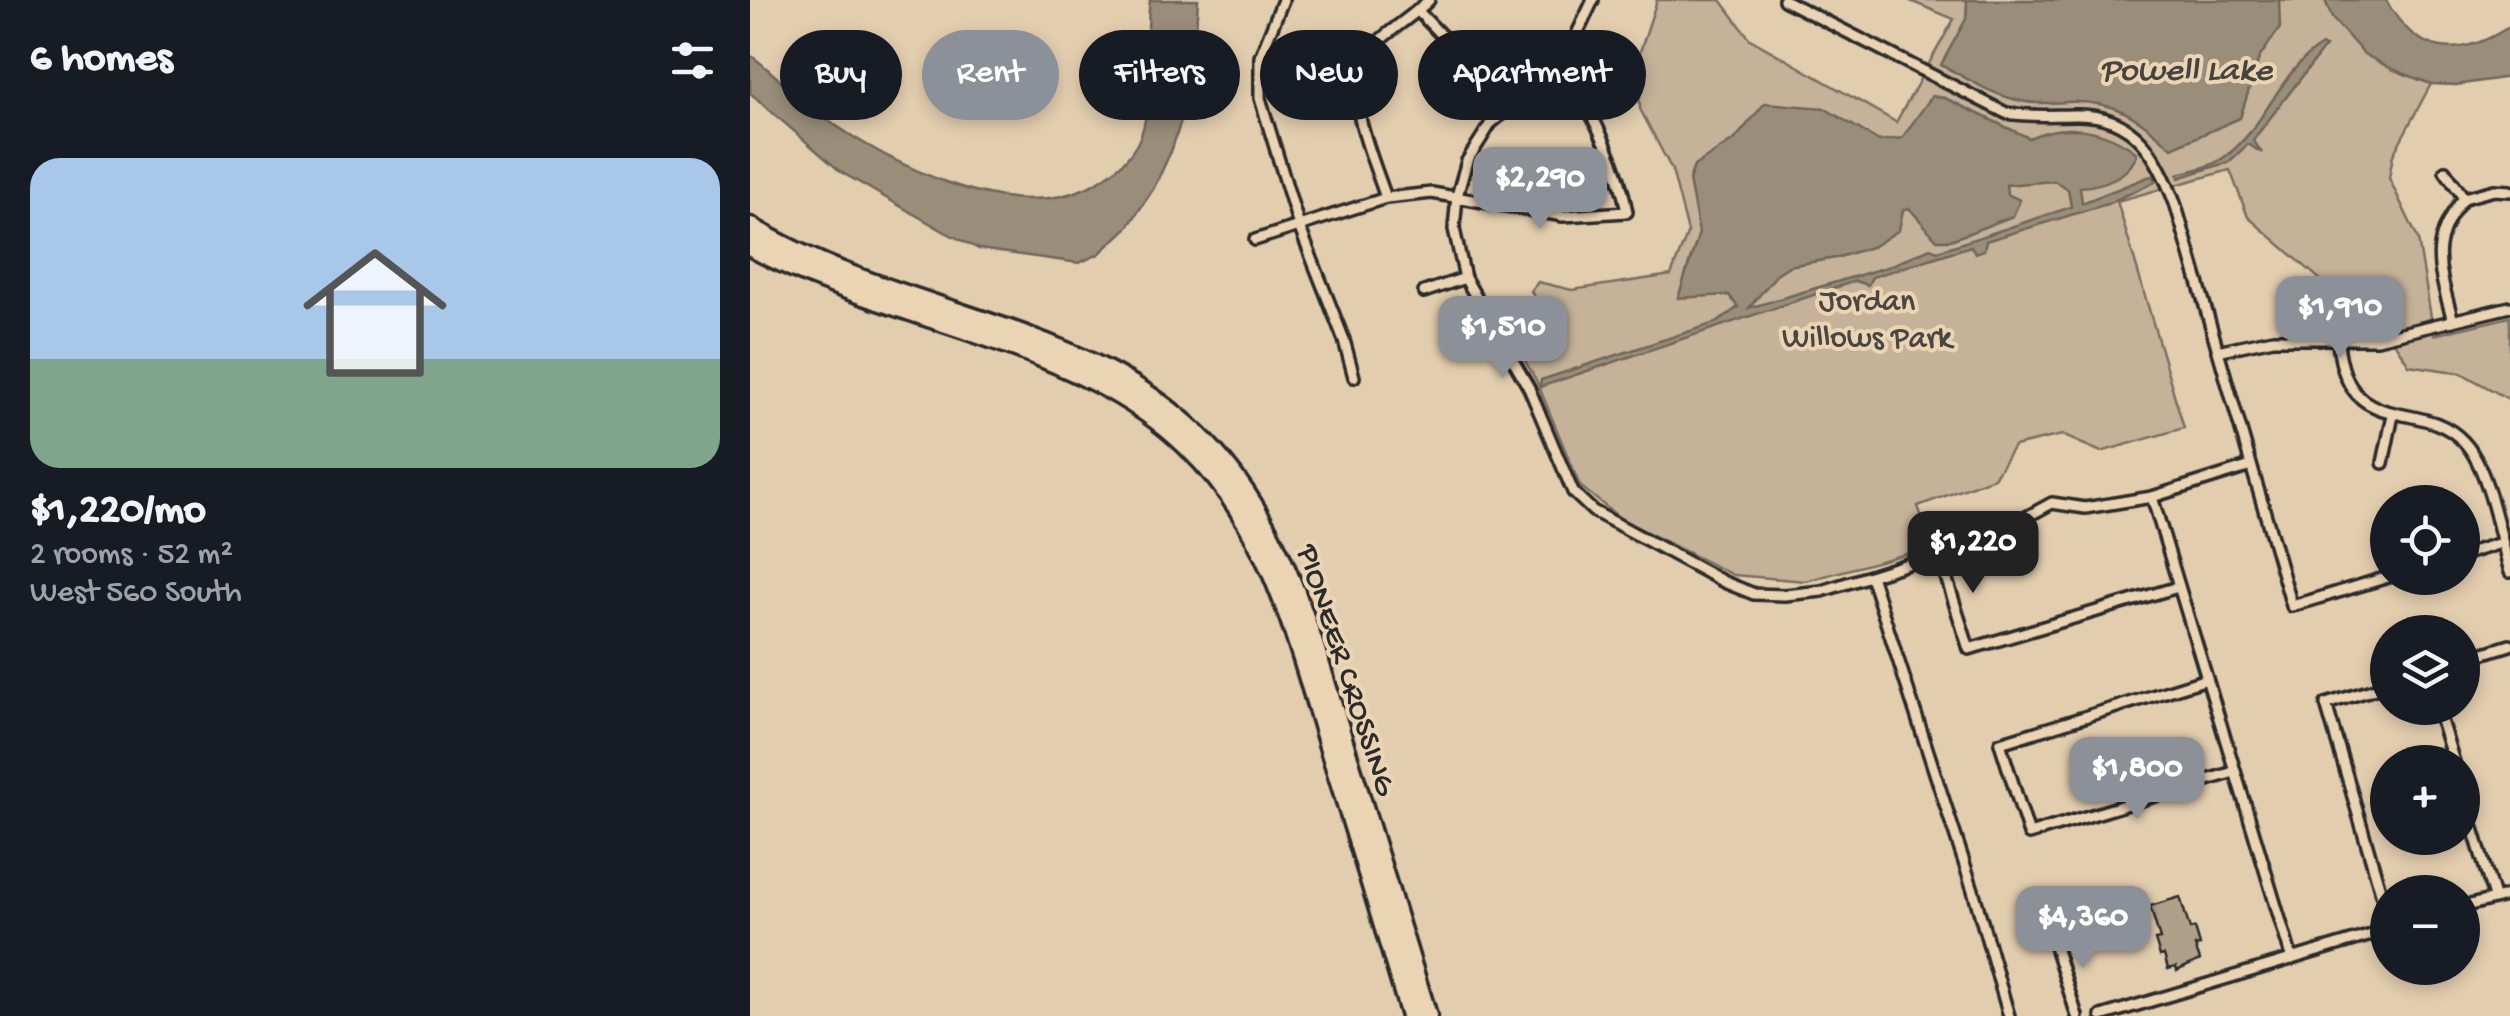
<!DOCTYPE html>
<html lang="en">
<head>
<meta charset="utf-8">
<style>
  body { margin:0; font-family:"Gochi Hand",sans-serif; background:#20242c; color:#f1f3f6; height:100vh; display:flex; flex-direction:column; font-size:38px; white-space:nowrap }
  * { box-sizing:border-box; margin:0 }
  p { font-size:32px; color:#9ea1a6 }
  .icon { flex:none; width:55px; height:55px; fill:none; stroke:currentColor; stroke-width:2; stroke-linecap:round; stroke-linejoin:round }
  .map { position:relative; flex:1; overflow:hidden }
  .drawer { display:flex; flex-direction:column; background:#171b24; width:750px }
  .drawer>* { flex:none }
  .hud { position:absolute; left:30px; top:30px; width:950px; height:90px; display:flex; gap:20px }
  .controls { position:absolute; left:1620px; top:485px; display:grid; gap:20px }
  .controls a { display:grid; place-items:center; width:110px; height:110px; border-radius:50%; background:#171b24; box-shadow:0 5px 15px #0003; font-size:50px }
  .price { position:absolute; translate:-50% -85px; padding:0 22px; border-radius:20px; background:#8c9099; color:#fff; font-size:32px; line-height:65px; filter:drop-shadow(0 2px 5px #0008) }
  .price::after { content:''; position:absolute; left:50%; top:60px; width:30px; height:22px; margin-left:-15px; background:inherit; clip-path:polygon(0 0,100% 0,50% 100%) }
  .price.on { background:#222; color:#fff }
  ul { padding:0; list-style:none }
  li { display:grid; align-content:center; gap:20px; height:530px; padding:0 30px }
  li span { display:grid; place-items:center; height:310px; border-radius:30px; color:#555 }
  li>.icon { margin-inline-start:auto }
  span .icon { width:180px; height:180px; fill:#fffc; stroke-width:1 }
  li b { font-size:42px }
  h2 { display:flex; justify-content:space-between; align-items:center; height:120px; padding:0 30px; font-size:42px }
  .chip { padding:0 35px; border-radius:45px; background:#171b24; box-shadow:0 5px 15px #0003; font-size:35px; line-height:90px }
  .chip.on { background:#8c9099; color:#fff }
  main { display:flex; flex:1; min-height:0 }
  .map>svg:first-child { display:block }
  .green { fill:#c5b299; stroke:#786e62; stroke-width:2.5 }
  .water { fill:#9a8d7a; stroke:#6e665a; stroke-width:2.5; fill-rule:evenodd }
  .building { fill:#b0a08a; stroke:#2b2b2b; stroke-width:2.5 }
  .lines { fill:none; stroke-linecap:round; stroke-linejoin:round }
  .street-casing { stroke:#2b2b2b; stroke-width:16 }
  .highway-casing { stroke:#2b2b2b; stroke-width:25 }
  .street { stroke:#ebd4b4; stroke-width:9 }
  .highway { stroke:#ebd4b4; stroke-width:18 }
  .labels { text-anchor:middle; stroke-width:8; stroke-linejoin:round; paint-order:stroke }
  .park-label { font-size:32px; fill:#4a4641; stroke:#ebd4b4 }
  .street-label { font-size:32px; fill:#2b2b2b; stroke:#ebd4b4 }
  .water-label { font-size:35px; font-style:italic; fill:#47443f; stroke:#ebd4b4 }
</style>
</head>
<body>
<main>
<section class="drawer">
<h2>6 homes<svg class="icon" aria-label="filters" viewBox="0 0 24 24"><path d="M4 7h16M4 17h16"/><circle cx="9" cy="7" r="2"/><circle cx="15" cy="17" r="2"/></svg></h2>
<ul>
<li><span style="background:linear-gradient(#a9c7e8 65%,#7fa58c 0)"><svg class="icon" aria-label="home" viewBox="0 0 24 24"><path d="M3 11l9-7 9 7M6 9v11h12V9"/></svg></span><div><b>$1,220/mo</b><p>2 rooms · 52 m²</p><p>West 560 South</p></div></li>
</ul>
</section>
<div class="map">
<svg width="1760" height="1016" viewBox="0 0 1760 1016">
  <rect width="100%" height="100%" fill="#e3cdaf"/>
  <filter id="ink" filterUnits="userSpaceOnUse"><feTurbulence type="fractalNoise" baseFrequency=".01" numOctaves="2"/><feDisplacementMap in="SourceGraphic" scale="20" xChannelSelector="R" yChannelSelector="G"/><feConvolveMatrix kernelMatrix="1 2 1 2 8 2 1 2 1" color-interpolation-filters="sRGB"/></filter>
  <g filter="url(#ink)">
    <path class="green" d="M907 0H971L1000 39 1146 122 1204 19 1158 0H1576L1642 69 1681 84 1643 155 1639 178 1668 239 1684 335 1760 317V400L1711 373 1659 365 1646 345 1498 217 1480 170 1367 201 1434 428 1351 452 1312 435 1264 446 1244 478 1168 506 1182 547 1056 581 983 575 871 519 830 486 787 382 769 350 803 328 781 291 788 282 822 290 921 275 938 232 922 170 890 109 888 58Z"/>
    <g class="water">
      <path d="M400 0H448L442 86 422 149 404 188 378 227 349 254 329 263 229 249 195 232 91 172 0 93V55C25 72 44 97 69 114 135 161 257 226 338 187 362 175 385 158 393 129 404 88 394 42 400 0Z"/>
      <path d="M1217 0H1529L1530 28 1509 58 1490 118 1422 148C1389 117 1365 100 1317 102 1298 103 1282 105 1263 99 1238 93 1214 76 1191 65L1216 19Z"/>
      <path d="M1575 0H1636C1666 56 1709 60 1760 26V77L1706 85 1681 84 1642 69 1614 54 1582 18Z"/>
      <path d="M1572 45 1575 47 1503 140 1512 153 1498 144 1479 162 1429 178 1428 174C1443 170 1461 167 1473 158 1516 129 1528 71 1572 45Z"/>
      <path d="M1182 96 1195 98 1279 138C1316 121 1356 129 1387 153 1381 176 1352 186 1330 187L1332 203 1398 177 1403 176 1405 182 1357 204 1236 241 1234 250 1225 253 1221 246 1122 277 1118 285 1105 281 790 387 791 380 968 322 988 307 979 295 928 298 949 233 939 180 944 166 985 139 1015 103 1074 108 1129 141 1152 138ZM1304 181 1318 189 1321 207 1188 251 1180 248 1140 266 999 308 1028 273 1039 266 1086 258 1124 246 1149 230 1153 210 1159 208 1187 240H1201L1263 216 1270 200 1257 194 1256 185Z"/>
    </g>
    <path class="building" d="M1430 897 1440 929 1445 928 1450 945 1445 946 1450 960 1427 971 1426 967 1418 969 1414 955 1410 956 1405 940 1410 939 1400 906Z"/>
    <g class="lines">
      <defs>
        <g id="street">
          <path d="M533 0 510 57V98L549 226 594 340 604 377"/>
          <path d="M843 0 812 66 741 123 717 161 707 196 704 229 715 278 779 388 823 492 843 511 974 582 1004 594 1035 595 1072 591 1234 540 1302 503 1335 508 1402 497 1501 466"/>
          <path d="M1034 0 1256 113C1281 117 1301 115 1326 115 1386 114 1408 157 1426 206L1542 606 1638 577"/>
          <path d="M668 11 692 36 740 60 774 94"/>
          <path d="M1695 171 1714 198"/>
          <path d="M636 198C625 164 590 87 614 56 631 35 659 20 679 0"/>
          <path d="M505 240 636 198 682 193 813 216 877 212C868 160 841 110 812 66"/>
          <path d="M674 292 715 278"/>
          <path d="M1703 321C1689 269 1677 242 1714 198L1744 190 1760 191"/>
          <path d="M1588 342C1597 441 1671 395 1714 442 1739 468 1750 537 1760 572"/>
          <path d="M1467 351 1523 339H1627L1760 307"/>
          <path d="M1633 463 1643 415"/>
          <path d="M1402 497 1542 959"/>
          <path d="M1189 555 1219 649 1428 587"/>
          <path d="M1712 555 1751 543"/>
          <path d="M1121 576 1223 890 1259 1016"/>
          <path d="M1712 660 1760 645"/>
          <path d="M1457 679 1250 743 1279 834 1484 772"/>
          <path d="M1638 685 1576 704 1638 917"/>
          <path d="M1687 708 1704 762"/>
          <path d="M1712 792 1744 897"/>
          <path d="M1712 907 1760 895"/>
          <path d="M1302 937 1327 1016"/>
          <path d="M1351 1016 1638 930"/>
        </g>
        <g id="highway">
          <path d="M0 227C108 293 238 312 351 368 515 450 546 587 595 748 622 837 650 927 677 1016"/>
          <path d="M0 246C108 305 235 325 344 381 507 463 534 596 582 756 609 842 635 929 661 1016"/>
        </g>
      </defs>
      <use href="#street" class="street-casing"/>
      <use href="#highway" class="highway-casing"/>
      <use href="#street" class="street"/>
      <use href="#highway" class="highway"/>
    </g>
  </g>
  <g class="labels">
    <g class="park-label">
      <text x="1117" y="309">Jordan<tspan x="1117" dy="37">Willows Park</tspan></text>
    </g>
    <g class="street-label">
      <text transform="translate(599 669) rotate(72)" y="11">PIONEER CROSSING</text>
    </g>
    <g class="water-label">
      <text x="1436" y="79">Powell Lake</text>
    </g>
  </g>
</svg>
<div class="controls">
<a><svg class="icon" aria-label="locate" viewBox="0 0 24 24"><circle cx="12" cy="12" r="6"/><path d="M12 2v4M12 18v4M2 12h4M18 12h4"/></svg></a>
<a><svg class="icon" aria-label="layers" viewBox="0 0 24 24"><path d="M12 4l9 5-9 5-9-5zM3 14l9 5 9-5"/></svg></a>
<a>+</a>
<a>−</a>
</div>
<b class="price" style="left:790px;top:232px">$2,290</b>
<b class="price" style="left:1590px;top:361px">$1,910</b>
<b class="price" style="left:753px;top:381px">$1,510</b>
<b class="price on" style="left:1223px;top:596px">$1,220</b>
<b class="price" style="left:1387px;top:822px">$1,800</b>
<b class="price" style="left:1333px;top:971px">$4,360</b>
<div class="hud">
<a class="chip">Buy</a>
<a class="chip on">Rent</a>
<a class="chip">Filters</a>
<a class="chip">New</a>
<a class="chip">Apartment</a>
</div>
</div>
</main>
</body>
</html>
